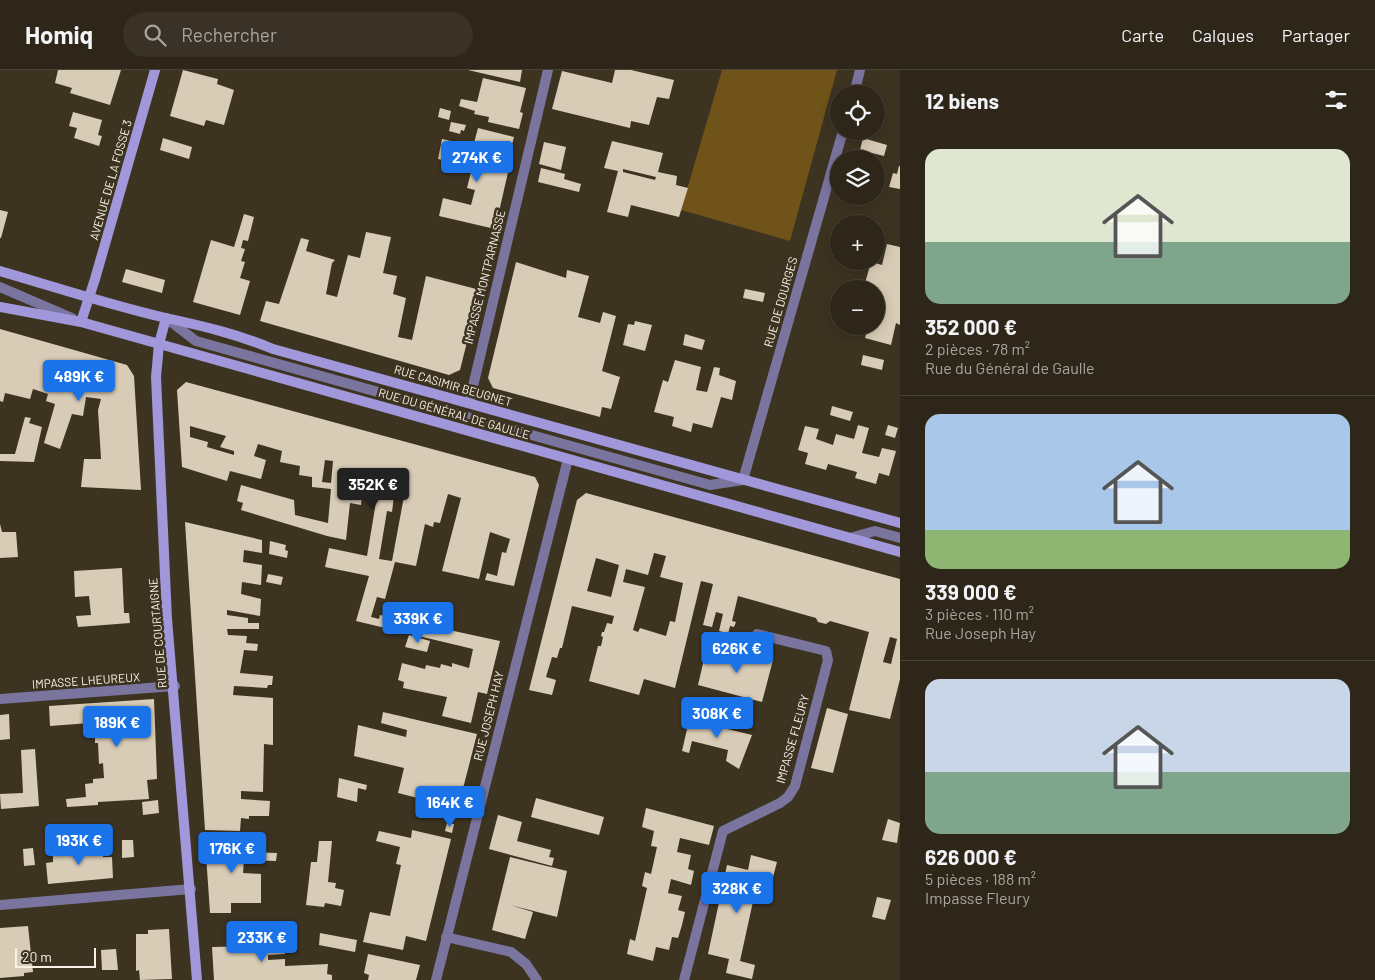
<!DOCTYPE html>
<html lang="fr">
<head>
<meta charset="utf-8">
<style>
  body { margin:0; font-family:Barlow,sans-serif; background:#3a3226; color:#f1f3f6; height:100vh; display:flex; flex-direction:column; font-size:19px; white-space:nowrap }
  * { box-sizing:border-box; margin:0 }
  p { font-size:16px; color:#a7a5a2 }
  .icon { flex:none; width:28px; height:28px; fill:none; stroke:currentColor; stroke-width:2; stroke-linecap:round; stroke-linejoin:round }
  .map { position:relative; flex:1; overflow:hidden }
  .panel { display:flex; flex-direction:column; background:#2e2619; width:475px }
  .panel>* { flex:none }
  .fabs { position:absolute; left:830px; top:15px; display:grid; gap:10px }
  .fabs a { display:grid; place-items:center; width:55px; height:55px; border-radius:50%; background:#2e2619; box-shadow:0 2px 12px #0003,0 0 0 1px #494338; font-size:25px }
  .scale { position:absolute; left:15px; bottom:12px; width:81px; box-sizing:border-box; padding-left:5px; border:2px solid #f8f1e6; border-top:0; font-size:14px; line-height:18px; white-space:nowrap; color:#f8f1e6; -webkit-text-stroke:4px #3d3321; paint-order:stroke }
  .price { position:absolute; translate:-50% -42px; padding:0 11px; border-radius:5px; background:#1a73e8; color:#fff; font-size:16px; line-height:32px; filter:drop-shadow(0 1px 2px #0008) }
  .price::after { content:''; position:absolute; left:50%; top:30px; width:15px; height:11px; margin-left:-8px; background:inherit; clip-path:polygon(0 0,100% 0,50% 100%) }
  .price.active { background:#222; color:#fff }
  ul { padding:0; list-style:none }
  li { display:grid; align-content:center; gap:10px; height:265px; padding:0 25px }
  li+li { border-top:1px solid #494338 }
  li span { display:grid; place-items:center; height:155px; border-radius:15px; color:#555 }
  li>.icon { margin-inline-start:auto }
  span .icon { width:90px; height:90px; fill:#fffc; stroke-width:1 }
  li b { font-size:21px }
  h2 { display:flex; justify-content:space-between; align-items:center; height:60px; padding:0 25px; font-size:21px }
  header { display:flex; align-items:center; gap:30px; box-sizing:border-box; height:70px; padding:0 25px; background:#2e2619; border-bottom:1px solid #494338 }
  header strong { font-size:24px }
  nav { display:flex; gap:28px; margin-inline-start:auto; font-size:18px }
  .search { width:350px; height:45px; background:#3a3226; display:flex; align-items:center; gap:12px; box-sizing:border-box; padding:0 18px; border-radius:28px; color:#a7a5a2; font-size:19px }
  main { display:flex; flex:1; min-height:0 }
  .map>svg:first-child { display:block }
  .green { fill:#6f5318 }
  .building { fill:#d9ccb6; fill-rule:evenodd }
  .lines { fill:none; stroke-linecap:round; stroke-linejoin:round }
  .lane { stroke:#7a759f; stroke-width:10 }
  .street { stroke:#7a759f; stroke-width:10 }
  .secondary { stroke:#a198db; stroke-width:10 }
  .labels { text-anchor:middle; stroke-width:5; stroke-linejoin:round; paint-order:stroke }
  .street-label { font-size:12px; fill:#f8f1e6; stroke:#3d3321 }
</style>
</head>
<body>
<header>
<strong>Homiq</strong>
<div class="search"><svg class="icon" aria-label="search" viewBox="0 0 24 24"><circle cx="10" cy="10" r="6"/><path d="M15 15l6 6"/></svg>Rechercher</div>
<nav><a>Carte</a><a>Calques</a><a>Partager</a></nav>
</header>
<main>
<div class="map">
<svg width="900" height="910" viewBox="0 0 900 910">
  <rect width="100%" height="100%" fill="#3d3321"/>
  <path class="green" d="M722 0H837L790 171 681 140Z"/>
  <g class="building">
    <path d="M58 0H121L110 35 70 23 72 18 55 13Z"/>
    <path d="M183 0 218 9 217 14 234 20 224 55 206 50 204 56 170 46Z"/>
    <path d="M468 0H522L520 12Z"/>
    <path d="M615 0H631L674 10 669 29 657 27 649 55 631 51 630 58 552 39 562 1 612 13Z"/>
    <path d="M483 8 526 18 520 42 523 43 519 59 488 52 489 47 474 44 475 41 459 36 461 29 477 32Z"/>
    <path d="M440 38 451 41 449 50 438 47Z"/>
    <path d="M73 42 102 50 98 65 102 66 99 76 74 68 77 58 69 56Z"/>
    <path d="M451 52 466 55 464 61 461 60 460 64 449 61Z"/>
    <path d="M478 58 514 67 510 82 474 73Z"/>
    <path d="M163 68 192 77 189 89 160 80Z"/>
    <path d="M863 68 887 75 884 86 860 80Z"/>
    <path d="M442 69 512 85 495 159 439 146 443 128 471 135 475 120 467 118 471 102 453 98 454 93 438 89Z"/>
    <path d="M612 71 663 83 658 102 677 106 676 115 688 118 679 147 631 135 628 147 607 142 618 101 604 98ZM623 99 656 107 655 110 623 102Z"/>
    <path d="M544 72 566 77 561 100 539 94Z"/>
    <path d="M899 96H900V119L889 117 893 103 897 104Z"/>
    <path d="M541 98 565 104 564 109 581 114 579 122 538 112Z"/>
    <path d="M0 140 8 142 1 168H0Z"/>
    <path d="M244 144 254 147 248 171 243 170 241 178 245 179 241 191 245 192 240 208 250 211 240 245 193 232 211 170 234 177Z"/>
    <path d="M366 162 391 167 383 203 397 206 393 224 406 228 398 267 412 270 426 206 480 220 460 300 449 305 260 251 266 231 279 234 301 168 309 170 306 181 335 190 332 193 326 224 337 227 348 185 360 188Z"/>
    <path d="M887 174 900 177V255L896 253 891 275 865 268 868 256H876V219H870L871 215 865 213 871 192 882 195Z"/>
    <path d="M516 192 566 208 567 200 589 206 578 247 600 253 603 242 616 246 602 301 620 307 611 339 602 337 600 347 493 318 488 308Z"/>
    <path d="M126 199 165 210 162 223 122 212Z"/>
    <path d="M745 219 765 223 763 232 743 228Z"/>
    <path d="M635 251 652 255 645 281 623 275 628 254 634 255Z"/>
    <path d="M0 259 127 295 134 306 141 420 81 417 84 389H101L98 340 101 329 86 327 83 346 72 344 60 379 44 373 55 334 46 331 48 324 33 319 30 329 5 323 3 332 0 331Z"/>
    <path d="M685 264 705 270 702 280 683 275Z"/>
    <path d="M863 285 884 290 882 300 861 295Z"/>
    <path d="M675 290 701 297 696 320 707 322 714 297 720 298 719 305 736 311 732 330 721 327 712 358 693 353 691 362 672 356 674 347 654 342 663 310 668 312Z"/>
    <path d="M186 312 535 407 539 415 514 516 485 510 487 503 497 506 502 482 506 483 510 469 490 462 479 509 442 501 461 428 448 424 440 453 434 452 433 457 425 454 416 496 395 492 385 529 377 527 371 547 379 549 380 545 500 571 487 624 478 622 471 653 442 646 447 627 403 618 404 612 398 610 402 593 425 599 426 595 440 598 441 594 452 597V593L469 598 473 579 356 551 369 506 325 497 329 478 367 486 379 414 364 410 361 435 350 433 346 470 327 466 241 440 243 433 237 431 241 415 294 430 295 445 328 453 331 419 312 417V407L299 405 300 396 280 392 282 381 258 374 254 386 266 390 261 409 230 401 227 411 182 397 177 320ZM190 356 226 366 220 377 234 381V385L207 377 208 372 190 367ZM325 390 333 391 331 413 322 412ZM395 418 405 421 392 491 379 489 387 441 392 442Z"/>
    <path d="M832 336 853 342 850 351 830 345Z"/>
    <path d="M25 347 31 348 29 353 42 357 34 392 0 391V384H15Z"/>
    <path d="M858 355 869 358 862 383 879 387 882 378 896 381 889 406 879 403 876 414 855 408 857 402 828 394 826 400 805 394 808 383 798 380 805 356 819 359 816 369 833 375 836 364 854 369Z"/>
    <path d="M888 355 898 358 895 368 885 365Z"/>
    <path d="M586 423 900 509V609L890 649 849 640 869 562 830 551 826 554 818 552 816 548 738 526 732 551 736 552 734 557 730 556 725 577 720 576 723 562 719 561 723 544 716 542 712 557 703 555 713 514 701 511 675 618 644 609 639 625 589 611 598 576H601L603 567 601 566 602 562H604L607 553 612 554 614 546 572 536 562 578H560L557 588 552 587 546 607 556 610 552 625 529 620 577 430ZM654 483 666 486 660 507 683 513 675 552 670 551 666 566 640 558 638 562 633 560 645 517 623 512 626 499 648 505ZM596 488 619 495 611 527 587 521ZM890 567 897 569 891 594 883 592Z"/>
    <path d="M185 452 262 470V483L244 480 243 492 262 495 261 515 242 512 241 524 261 529 260 546 227 540V545L248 548V553H259V559H227L228 565 247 566 246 573 258 574 257 581 244 580 240 603 273 606 272 615H268L267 618 234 616 233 625 273 628V675L264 674 263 722 241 721V729L270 731 269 746H249V749L241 748 240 761 205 760Z"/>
    <path d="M0 454 2 462H16L18 487 0 488Z"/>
    <path d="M270 471 286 475 285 480 288 481 287 488 269 484Z"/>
    <path d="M122 498 124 543H129L130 553 78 557 76 546 91 545 89 526 75 527 74 501Z"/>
    <path d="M268 504 283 507 281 515 266 512Z"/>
    <path d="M409 565 430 571 427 582 405 577Z"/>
    <path d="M725 577 773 590 762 632 698 615 705 585 722 589Z"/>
    <path d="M154 629 157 709 147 710 149 729 98 732V735L67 737 66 729 86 727 85 714 93 713V709L104 708 103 693 99 694 98 673H95V666L104 665 103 652 50 656 49 636Z"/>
    <path d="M827 638 848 644 833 703 811 698Z"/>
    <path d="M383 642 477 664 458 738 398 723 404 698 354 686 358 655 406 667 407 660 381 653Z"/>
    <path d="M9 644 10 669 0 670V645Z"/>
    <path d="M690 646 716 652 715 656 752 665 739 699 726 691 728 680 692 671 689 683 682 681Z"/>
    <path d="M35 679 39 736 1 739 0 724 23 723 21 680Z"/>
    <path d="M339 708 367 715 366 720 358 718 357 732 337 727Z"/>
    <path d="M536 728 604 747 599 765 531 747Z"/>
    <path d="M158 730 159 743 143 745 142 732Z"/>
    <path d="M646 738 714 756 709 775 680 768 677 782 691 785 688 799 694 801 691 815 671 809 668 823 682 826 678 840 685 842 682 855 678 868 672 867 669 880 656 877 653 891 627 884 630 869 635 871 647 818 642 816 645 802 651 804 657 777 651 776 654 761 642 757Z"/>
    <path d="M498 745 522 752 517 771 551 780 549 787 554 788 552 796 489 779Z"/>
    <path d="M888 749 900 753 897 773 882 770Z"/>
    <path d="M447 753 454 754 452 763 445 761Z"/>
    <path d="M412 760 451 769 426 871 406 866 403 880 363 872 370 842 390 846 401 795 396 794 400 777 376 771 379 761 411 768Z"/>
    <path d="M122 770H133L134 787 122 788Z"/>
    <path d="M205 770H249L248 782 277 783 276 791 244 790 243 803 261 804V833H231V843H210Z"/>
    <path d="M319 771H332L328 812 336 813 335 818 344 820 341 836 325 833 324 837 306 835 311 792H317Z"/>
    <path d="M102 777 103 787H112L113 808 48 814 46 793 53 792V780Z"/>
    <path d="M33 778 35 795 24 796 23 779Z"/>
    <path d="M751 785 777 792 773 807 759 804 740 891 755 895 752 909 726 903 729 889 708 884 727 795 748 800Z"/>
    <path d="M510 787 567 801 557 847 510 835 533 842 525 869 492 860Z"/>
    <path d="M877 827 891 830 885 850 872 847Z"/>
    <path d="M28 856 33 902 24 903V906L0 908V858Z"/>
    <path d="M169 859 172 909 140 910 139 900 136 901V864H148V860Z"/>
    <path d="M281 861 285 884 268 885V890L285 889V896L328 894 327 904 332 905V910H214L212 877 258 876 257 862Z"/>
    <path d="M320 863 357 870 355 882 319 875Z"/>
    <path d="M116 879 118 900H102L101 880Z"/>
    <path d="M368 884 420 895 416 910H368L369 905 364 903Z"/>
  </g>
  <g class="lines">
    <g class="lane">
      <path d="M0 217 72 248"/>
      <path d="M166 248 196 271 710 415 743 410"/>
      <path d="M469 333 548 0"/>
      <path d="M850 468 875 461 900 468"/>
    </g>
    <g class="street">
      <path d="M854 24 860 0"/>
      <path d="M743 410 843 61"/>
      <path d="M0 629 175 616"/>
      <path d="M0 835 191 819"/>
      <path d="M446 867 511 882 526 894 537 910"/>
      <path d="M436 910 568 389"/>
      <path d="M684 910 723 761 780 733 788 727 795 716 828 590 826 581 757 564"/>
    </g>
    <g class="secondary">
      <path d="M0 201C55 217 110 235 166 248 203 256 237 264 273 279L900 453"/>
      <path d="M0 237 81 252 900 482"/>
      <path d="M166 248 159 274 156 307 167 549 197 910"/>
      <path d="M81 252 95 209 155 0"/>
    </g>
  </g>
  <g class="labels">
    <g class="street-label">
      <text transform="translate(111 110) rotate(-74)" y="4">AVENUE DE LA FOSSE 3</text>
      <text transform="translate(485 207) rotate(-76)" y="4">IMPASSE MONTPARNASSE</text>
      <text transform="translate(781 232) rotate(-74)" y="4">RUE DE DOURGES</text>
      <text transform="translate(453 316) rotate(16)" y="4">RUE CASIMIR BEUGNET</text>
      <text transform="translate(454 344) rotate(16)" y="4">RUE DU GÉNÉRAL DE GAULLE</text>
      <text transform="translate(158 563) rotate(-95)" y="4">RUE DE COURTAIGNE</text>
      <text transform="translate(86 611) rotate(-4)" y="4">IMPASSE LHEUREUX</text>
      <text transform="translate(489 646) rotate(-76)" y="4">RUE JOSEPH HAY</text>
      <text transform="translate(793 669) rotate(-74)" y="4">IMPASSE FLEURY</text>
    </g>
  </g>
</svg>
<div class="fabs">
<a><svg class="icon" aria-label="locate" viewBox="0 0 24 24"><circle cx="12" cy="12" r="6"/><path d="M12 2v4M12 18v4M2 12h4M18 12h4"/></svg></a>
<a><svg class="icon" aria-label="layers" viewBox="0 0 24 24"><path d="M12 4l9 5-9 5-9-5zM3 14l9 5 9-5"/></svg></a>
<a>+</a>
<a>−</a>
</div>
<div class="scale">20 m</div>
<b class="price" style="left:477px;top:113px">274K €</b>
<b class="price" style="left:79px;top:332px">489K €</b>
<b class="price active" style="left:373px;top:440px">352K €</b>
<b class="price" style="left:418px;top:574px">339K €</b>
<b class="price" style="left:737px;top:604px">626K €</b>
<b class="price" style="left:717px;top:669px">308K €</b>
<b class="price" style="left:117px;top:678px">189K €</b>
<b class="price" style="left:450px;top:758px">164K €</b>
<b class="price" style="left:79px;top:796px">193K €</b>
<b class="price" style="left:232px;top:804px">176K €</b>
<b class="price" style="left:737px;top:844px">328K €</b>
<b class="price" style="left:262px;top:893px">233K €</b>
</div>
<section class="panel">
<h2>12 biens<svg class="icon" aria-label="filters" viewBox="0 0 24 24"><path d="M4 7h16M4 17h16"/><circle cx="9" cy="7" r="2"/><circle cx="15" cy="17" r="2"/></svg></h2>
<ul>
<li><span style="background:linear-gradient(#dfe7d0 60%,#7fa58c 0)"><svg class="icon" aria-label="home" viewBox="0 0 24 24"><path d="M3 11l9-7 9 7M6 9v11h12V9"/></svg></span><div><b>352 000 €</b><p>2 pièces · 78 m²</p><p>Rue du Général de Gaulle</p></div></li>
<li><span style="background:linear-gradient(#a9c7e8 75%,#8fb573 0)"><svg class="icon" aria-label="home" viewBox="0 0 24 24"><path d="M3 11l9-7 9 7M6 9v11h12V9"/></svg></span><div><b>339 000 €</b><p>3 pièces · 110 m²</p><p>Rue Joseph Hay</p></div></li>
<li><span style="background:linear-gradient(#c9d6e8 60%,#7fa58c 0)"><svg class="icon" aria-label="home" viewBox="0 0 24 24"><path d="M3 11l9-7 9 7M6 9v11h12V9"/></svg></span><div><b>626 000 €</b><p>5 pièces · 188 m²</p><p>Impasse Fleury</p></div></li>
</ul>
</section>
</main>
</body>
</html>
